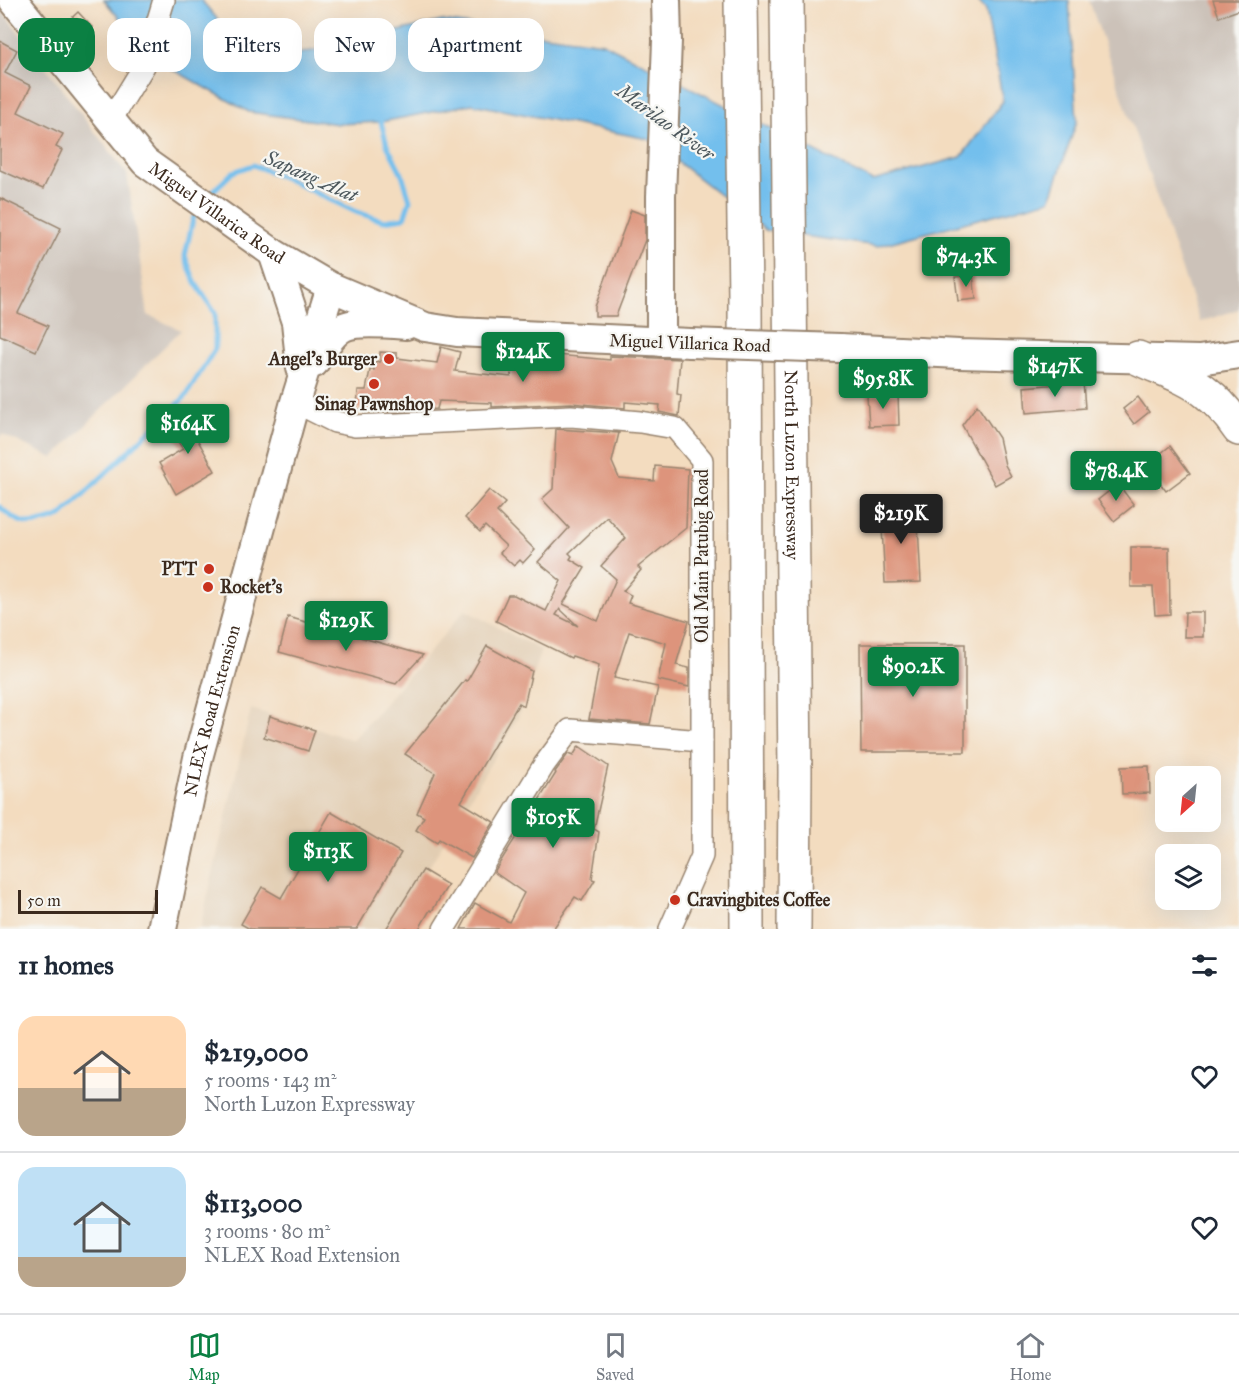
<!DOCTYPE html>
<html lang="en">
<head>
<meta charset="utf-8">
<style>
  body { margin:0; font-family:"IM FELL Great Primer",serif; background:#f2f2f3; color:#1f2937; height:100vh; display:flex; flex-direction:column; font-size:22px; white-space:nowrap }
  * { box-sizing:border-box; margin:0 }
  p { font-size:20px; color:#747a83 }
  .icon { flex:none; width:33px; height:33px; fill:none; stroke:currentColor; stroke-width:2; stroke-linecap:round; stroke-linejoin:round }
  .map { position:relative; height:929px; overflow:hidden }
  .sheet { display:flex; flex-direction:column; background:#fff; flex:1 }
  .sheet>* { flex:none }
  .banner { position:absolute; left:18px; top:18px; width:600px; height:54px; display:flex; gap:12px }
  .needle { width:39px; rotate:207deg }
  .controls { position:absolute; left:1155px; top:766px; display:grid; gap:12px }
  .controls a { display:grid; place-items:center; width:66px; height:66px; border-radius:12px; background:#fff; box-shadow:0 6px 24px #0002; font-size:30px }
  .scale { position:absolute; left:18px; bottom:15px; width:140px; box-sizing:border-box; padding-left:6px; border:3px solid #3b2a1e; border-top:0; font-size:16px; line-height:21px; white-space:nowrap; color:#3b2a1e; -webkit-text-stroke:4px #f6f6f2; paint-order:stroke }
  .price { position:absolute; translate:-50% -51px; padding:0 14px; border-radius:6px; background:#0b8043; color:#fff; font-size:20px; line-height:39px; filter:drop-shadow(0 2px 3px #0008) }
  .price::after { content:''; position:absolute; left:50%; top:36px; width:18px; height:14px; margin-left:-9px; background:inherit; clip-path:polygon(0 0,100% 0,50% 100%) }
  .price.active { background:#222; color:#fff }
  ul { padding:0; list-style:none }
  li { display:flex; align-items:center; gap:18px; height:150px; padding:0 18px }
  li+li { border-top:2px solid #e0e1e3 }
  li span { display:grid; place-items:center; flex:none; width:168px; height:120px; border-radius:18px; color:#555 }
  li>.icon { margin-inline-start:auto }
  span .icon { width:72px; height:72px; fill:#fffc; stroke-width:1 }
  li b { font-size:26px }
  h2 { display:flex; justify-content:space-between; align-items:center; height:72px; padding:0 18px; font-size:26px }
  .pill { padding:0 21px; border-radius:18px; background:#fff; box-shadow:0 6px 24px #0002; font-size:21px; line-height:54px }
  .pill.active { background:#0b8043; color:#fff }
  .tab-bar { display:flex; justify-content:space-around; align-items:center; height:84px; border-top:2px solid #e0e1e3; background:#fff; font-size:16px; color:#747a83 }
  .tab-bar a { display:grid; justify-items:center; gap:3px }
  .tab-bar .active { color:#0b8043 }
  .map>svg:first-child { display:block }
  .built { fill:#e2cdb2 }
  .industrial { fill:#ccc2b9 }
  .water { fill:#73bfed; stroke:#577486; stroke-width:1.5 }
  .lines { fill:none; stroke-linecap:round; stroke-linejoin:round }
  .stream { stroke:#73bfed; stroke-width:5 }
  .building { fill:#dd947c; fill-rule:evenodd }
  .street-casing { stroke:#97836e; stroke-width:24 }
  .secondary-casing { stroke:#97836e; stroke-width:32 }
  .highway-casing { stroke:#97836e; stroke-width:36 }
  .street { stroke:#fff; stroke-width:21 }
  .secondary { stroke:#fff; stroke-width:28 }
  .highway { stroke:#fff; stroke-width:33 }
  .secondary-bridge-casing { stroke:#97836e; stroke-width:32; stroke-linecap:butt }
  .secondary-bridge { stroke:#fff; stroke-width:28 }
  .poi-dot { fill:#c8321e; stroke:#f6f6f2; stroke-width:2 }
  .labels { text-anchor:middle; stroke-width:4.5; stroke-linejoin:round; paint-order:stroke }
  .street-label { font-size:18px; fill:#3b2a1e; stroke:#f6f6f2 }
  .poi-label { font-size:18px; font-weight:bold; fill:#3b2a1e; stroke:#f6f6f2; text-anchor:end }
  .water-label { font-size:20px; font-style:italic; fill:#4c575c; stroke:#f6f6f2 }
</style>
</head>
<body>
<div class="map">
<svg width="1239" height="929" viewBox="0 0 1239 929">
  <rect width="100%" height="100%" fill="#f6f6f2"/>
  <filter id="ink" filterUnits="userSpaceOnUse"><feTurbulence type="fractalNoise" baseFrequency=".0167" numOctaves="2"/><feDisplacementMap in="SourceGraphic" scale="12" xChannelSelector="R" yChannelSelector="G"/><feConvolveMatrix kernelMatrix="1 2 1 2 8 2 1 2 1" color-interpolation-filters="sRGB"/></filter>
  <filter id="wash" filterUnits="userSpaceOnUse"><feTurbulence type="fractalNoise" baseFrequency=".008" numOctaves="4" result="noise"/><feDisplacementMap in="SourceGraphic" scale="24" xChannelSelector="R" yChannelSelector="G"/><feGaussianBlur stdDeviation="1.35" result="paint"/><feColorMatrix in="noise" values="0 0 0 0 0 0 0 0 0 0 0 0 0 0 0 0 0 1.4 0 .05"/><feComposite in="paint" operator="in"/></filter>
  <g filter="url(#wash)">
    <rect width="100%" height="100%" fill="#f3dcbf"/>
    <path class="built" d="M465 610 541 650 518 717 392 929H200L251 709 353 740Z"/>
    <g class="industrial">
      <path d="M1089 0H1239V309L1200 322Z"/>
      <path d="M0 8 127 174 148 315 181 330 53 458 2 434 0 438Z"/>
    </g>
    <path class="water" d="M104 0H201L226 29 294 55 442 21 603 43 873 181 961 157 1003 101 986 10 977 0H1069L1077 121 1050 200 877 246 767 231 648 139 472 104 381 122 338 124 249 112 154 59Z"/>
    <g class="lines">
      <g class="stream">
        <path d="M208 196 233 172 253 165 285 178 356 212 384 221 404 218 410 200 402 174 387 145 381 122 382 116"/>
        <path d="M0 507C22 528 33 527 61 516L185 397 215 349V313L195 282 185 256 193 219 198 211"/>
      </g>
    </g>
    <g id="blocks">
      <g class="building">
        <path d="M1213 0H1239V10L1219 17Z"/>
        <path d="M78 12 93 28 78 42 63 26Z"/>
        <path d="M0 41 17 50 5 73 31 86 18 112 63 134 56 147 62 150 43 189 0 170Z"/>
        <path d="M0 198 61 228 18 313 48 326 36 351 0 335Z"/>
        <path d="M631 210 645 215V240L616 316H595V307Z"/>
        <path d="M973 275 976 299 958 301 955 277Z"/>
        <path d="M441 347 460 352 455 371 511 377 514 351 610 360V356L680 359 677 394 681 395 679 416 659 412 660 405 625 402V408L571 403 492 407V403L439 401 437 409 392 412 357 409 358 390H366L370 370H374L375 361 380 362V352L397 353V358L437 363Z"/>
        <path d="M1083 382 1085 408 1026 413 1024 387Z"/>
        <path d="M898 394 899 425 869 426 867 395Z"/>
        <path d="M1138 397 1149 412 1134 424 1123 409Z"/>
        <path d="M977 405 999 438 1005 465 1011 476 995 485 962 425Z"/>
        <path d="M202 410 212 425 196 437 215 471 176 494 159 463 183 449 171 431Z"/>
        <path d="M556 429 619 433 612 462 619 478 654 481 655 466 688 469 686 528 638 567 641 570 623 591 631 595 628 603 689 621 676 665 689 668V687L658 680 666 643 629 632 614 678 658 687 650 724 589 719 599 665 572 656 571 658 496 621 508 595H514L546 611 561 581 538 562 569 528 542 499 553 489ZM607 517 626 538 601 566 616 579 598 621 563 604 585 568 570 559 572 556 569 553ZM560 609 578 626 556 615Z"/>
        <path d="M1170 446 1190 473 1166 491 1146 465Z"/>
        <path d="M1118 484 1134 505 1114 521 1098 500Z"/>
        <path d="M489 490 505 503 497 512 535 550 523 563 520 560 514 566 500 553 506 546 485 526 480 532 465 518Z"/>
        <path d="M917 507 921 582 885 583 881 509Z"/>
        <path d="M1131 547H1169L1170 614 1155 615 1153 587H1131Z"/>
        <path d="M1185 612H1203V637H1184Z"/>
        <path d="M288 617 423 655 396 684 279 652Z"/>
        <path d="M860 644H965V752H861Z"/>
        <path d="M487 646 532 671 524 706 519 703 461 802 494 822 472 858 439 839 437 843 416 830 424 817 417 813 435 773 405 754 465 680 467 681Z"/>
        <path d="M270 716 315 730 308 751 264 737Z"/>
        <path d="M579 746 608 766 594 829 599 832 592 879 595 880 582 901 575 897 553 929H461L475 903 509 922 524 893 494 872 556 773 555 772 568 754 573 756Z"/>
        <path d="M1149 766 1150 793 1122 794 1121 767Z"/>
        <path d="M331 812 401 853 357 929H250L241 924 262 887 281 898Z"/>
        <path d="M423 870 448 885 432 911 430 910 419 929H386Z"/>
      </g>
    </g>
  </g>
  <g filter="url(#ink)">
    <use href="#blocks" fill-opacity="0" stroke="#97836e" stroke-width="1.5"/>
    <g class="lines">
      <defs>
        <g id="street">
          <path d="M111 120 144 66 164 0"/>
          <path d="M295 402 335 422 355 426 571 416 640 422 675 428 702 460V856L670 929"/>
          <path d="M444 929 544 765 570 730 702 741"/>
        </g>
        <g id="secondary">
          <path id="s1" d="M13 0 145 162 273 253 331 287 425 327 457 332 690 343"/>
          <path d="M273 253 296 322 301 368"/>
          <path d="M661 342V196L667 41 666 0"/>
          <path d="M840 348 959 354 1199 360 1239 354"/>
          <path d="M314 363C320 352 333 332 344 327 356 321 392 324 406 325"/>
          <path id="s2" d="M162 929 198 758 295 402 331 287"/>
        </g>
        <g id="highway">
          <path d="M741 0 745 298 747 929"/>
          <path id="s3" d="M787 0 795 772 794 929"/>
          <path d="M1138 358C1161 369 1188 377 1207 393 1220 403 1230 416 1239 429"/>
        </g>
      </defs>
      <use href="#street" class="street-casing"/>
      <use href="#secondary" class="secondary-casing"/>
      <use href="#highway" class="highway-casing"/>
      <use href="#street" class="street"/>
      <use href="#secondary" class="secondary"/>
      <use href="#highway" class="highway"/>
      <defs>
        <path id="secondary-bridge" d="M690 343 840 348"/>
      </defs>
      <use href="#secondary-bridge" class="secondary-bridge-casing"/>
      <use href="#secondary-bridge" class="secondary-bridge"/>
    </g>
  </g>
  <g class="poi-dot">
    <circle cx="389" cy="359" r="6"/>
    <circle cx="374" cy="384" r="6"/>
    <circle cx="209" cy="569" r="6"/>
    <circle cx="208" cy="587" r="6"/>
    <circle cx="675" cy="900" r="6"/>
  </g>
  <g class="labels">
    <g class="street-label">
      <text dy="6" stroke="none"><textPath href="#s1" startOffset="297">Miguel Villarica Road</textPath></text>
      <text transform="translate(690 343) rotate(2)" y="6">Miguel Villarica Road</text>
      <text dy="6" stroke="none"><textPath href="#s3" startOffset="465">North Luzon Expressway</textPath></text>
      <text transform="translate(702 556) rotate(-90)" y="6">Old Main Patubig Road</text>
      <text dy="6" stroke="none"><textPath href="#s2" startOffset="224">NLEX Road Extension</textPath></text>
    </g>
    <g class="poi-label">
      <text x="377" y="365">Angel's Burger</text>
      <text x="374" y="410" text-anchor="middle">Sinag Pawnshop</text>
      <text x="197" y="575">PTT</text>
      <text x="220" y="593" text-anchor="start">Rocket’s</text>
      <text x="687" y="906" text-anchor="start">Cravingbites Coffee</text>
    </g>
    <g class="water-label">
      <text transform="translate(666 122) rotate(36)" y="7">Marilao River</text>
      <text transform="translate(311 176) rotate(24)" y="7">Sapang Alat</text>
    </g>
  </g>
</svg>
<div class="controls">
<a><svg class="needle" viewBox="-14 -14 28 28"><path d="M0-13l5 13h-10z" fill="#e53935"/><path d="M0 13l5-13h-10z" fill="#747a83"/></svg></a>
<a><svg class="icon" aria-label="layers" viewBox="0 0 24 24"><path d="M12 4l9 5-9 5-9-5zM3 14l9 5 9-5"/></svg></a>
</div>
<div class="scale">50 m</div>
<b class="price" style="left:966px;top:288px">$74.3K</b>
<b class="price" style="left:523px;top:383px">$124K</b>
<b class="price" style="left:1055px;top:398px">$147K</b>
<b class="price" style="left:883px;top:410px">$95.8K</b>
<b class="price" style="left:188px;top:455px">$164K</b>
<b class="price" style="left:1116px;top:502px">$78.4K</b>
<b class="price active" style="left:901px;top:545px">$219K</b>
<b class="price" style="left:346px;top:652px">$129K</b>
<b class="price" style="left:913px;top:698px">$90.2K</b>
<b class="price" style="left:553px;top:849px">$105K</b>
<b class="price" style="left:328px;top:883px">$113K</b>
<div class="banner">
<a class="pill active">Buy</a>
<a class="pill">Rent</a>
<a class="pill">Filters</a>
<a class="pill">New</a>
<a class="pill">Apartment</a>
</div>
</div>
<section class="sheet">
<h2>11 homes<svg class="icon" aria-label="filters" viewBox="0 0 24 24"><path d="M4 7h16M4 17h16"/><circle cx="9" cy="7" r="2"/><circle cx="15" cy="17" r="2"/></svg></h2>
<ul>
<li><span style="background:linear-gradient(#ffd9b3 60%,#b9a48a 0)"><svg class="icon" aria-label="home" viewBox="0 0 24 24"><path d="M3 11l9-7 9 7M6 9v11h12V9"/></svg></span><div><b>$219,000</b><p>5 rooms · 143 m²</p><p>North Luzon Expressway</p></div><svg class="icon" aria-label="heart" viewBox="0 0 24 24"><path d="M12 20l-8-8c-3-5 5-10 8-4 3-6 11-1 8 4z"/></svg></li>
<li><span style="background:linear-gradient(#bfe0f5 75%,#b9a48a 0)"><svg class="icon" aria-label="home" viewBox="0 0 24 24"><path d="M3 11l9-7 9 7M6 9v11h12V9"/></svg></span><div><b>$113,000</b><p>3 rooms · 80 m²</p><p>NLEX Road Extension</p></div><svg class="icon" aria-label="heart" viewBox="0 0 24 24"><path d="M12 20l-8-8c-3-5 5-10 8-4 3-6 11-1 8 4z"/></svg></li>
</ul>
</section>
<nav class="tab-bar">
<a class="active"><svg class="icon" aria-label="map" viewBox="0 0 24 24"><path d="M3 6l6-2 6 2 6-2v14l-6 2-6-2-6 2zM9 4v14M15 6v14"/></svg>Map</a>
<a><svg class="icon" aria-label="saved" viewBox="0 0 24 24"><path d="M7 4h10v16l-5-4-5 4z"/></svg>Saved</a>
<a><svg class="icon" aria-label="home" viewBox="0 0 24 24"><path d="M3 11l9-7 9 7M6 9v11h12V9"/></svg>Home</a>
</nav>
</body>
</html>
